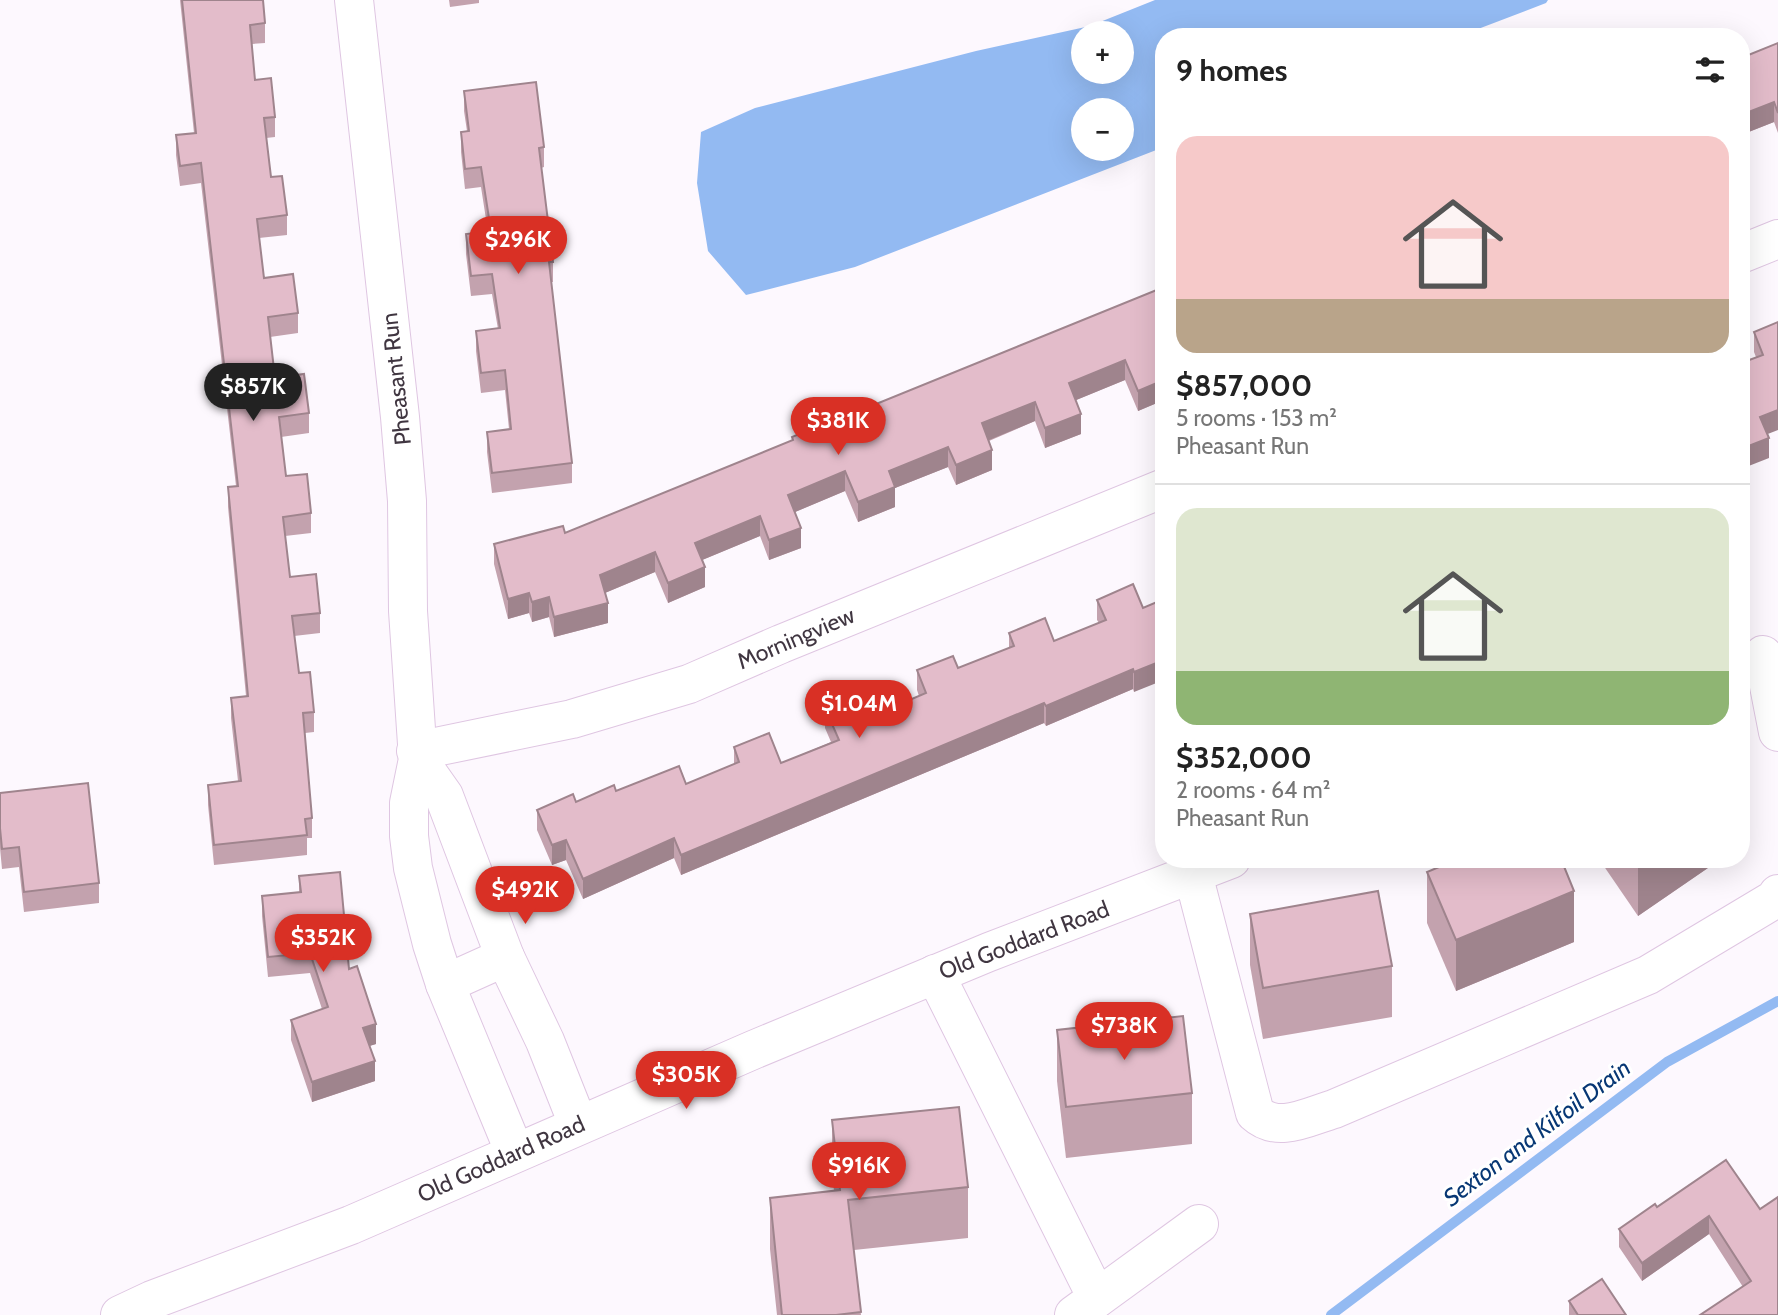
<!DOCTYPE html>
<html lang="en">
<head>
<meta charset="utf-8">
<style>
  body { margin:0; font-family:Cabin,sans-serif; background:#f2f2f2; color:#222; height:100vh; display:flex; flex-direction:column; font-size:26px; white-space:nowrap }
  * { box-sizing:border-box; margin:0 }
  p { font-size:23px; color:#767676 }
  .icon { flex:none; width:38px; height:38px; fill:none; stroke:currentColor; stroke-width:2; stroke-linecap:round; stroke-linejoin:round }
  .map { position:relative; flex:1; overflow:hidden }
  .panel { position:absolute; left:1155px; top:28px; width:595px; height:840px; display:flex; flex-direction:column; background:#fff; border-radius:28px; box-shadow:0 7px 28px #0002 }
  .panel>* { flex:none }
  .buttons { position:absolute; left:1071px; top:21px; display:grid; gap:14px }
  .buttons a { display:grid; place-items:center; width:63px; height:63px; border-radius:50%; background:#fff; box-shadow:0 7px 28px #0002; font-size:35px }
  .price { position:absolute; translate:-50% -60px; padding:0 16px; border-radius:24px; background:#d93025; color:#fff; font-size:23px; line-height:46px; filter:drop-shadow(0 2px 4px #0008) }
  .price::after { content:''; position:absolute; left:50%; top:42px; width:21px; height:16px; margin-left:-10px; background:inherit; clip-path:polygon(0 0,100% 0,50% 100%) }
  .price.on { background:#222; color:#fff }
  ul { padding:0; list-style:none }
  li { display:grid; align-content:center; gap:14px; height:371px; padding:0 21px }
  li+li { border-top:2px solid #e0e0e0 }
  li span { display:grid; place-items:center; height:217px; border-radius:21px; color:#555 }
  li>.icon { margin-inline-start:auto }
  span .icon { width:126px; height:126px; fill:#fffc; stroke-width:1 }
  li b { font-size:30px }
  h2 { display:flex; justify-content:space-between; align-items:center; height:84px; padding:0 21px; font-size:30px }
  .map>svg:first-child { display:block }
  .water { fill:#93baf2; fill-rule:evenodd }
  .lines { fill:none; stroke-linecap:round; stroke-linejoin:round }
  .stream { stroke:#93baf2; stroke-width:10 }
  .minor-casing { stroke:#dfc6e2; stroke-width:40 }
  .minor { stroke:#fff; stroke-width:38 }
  .wall { fill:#c3a2ae }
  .shaded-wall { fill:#9f848d }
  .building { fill:#e3bcca; stroke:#9f848d; stroke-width:2 }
  .labels { text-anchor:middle; stroke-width:6; stroke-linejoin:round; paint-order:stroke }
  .street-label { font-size:23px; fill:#403641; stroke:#fff }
  .water-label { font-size:24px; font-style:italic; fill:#073774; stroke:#fff }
</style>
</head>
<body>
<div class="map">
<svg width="1778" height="1315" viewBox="0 0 1778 1315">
  <rect width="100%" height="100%" fill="#fdf8fe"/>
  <path class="water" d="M1155 0H1548L1546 3 1457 37H1164V147L855 267 746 295 708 251 697 183 701 132 755 108 976 51 1090 26ZM1083 33H1122V72H1083ZM1083 110H1122V149H1083Z"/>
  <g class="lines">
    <path class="stream" d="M1331 1315 1667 1062 1778 1001"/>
    <defs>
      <g id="minor">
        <path d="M354 0 400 417 407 501 408 611 418 759 409 803V836L413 868 432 944 445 984 515 1153"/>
        <path d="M1741 254 1778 239"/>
        <path d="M1763 655 1778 732"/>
        <path d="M416 751 572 719 689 684 781 644 1164 488"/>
        <path d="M418 759 444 796 505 957 545 1041 578 1124"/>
        <path d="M1193 874 1255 1113C1278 1134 1307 1117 1334 1109L1648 975 1775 899 1778 894"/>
        <path d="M935 974 1097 1298"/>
        <path d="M445 984 505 957"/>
        <path d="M120 1315 152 1300 351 1225 753 1050 989 952 1231 859"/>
        <path d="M1074 1315 1199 1224"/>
      </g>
    </defs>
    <use href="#minor" class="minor-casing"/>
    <use href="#minor" class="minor"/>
  </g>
  <g class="wall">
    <path d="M180 0H263L265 23V43L252 44 255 80 275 117V137L266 138 271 177 287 215V235L259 238 264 278 298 313V333L270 337 275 378 309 413V433L281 437 286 476 311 513V533L285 536 290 577 320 613V633L294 636 299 673 314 712V732L305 733 312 818V838H307V855L214 865 208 805V785L238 781 231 718V698L246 696 228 507V487L236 486 201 183 180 186 176 155V135L194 133Z"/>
    <path d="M449 0H479V3L450 7Z"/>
    <path d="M1778 43V133L1774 122 1741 135Z"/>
    <path d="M464 91 544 147V167L541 168 553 262V282H551L572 463V483L492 493 487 452V432L509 429 505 390 481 393 476 351V331L498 329 492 294 471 296 466 254V234L488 232 481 187 465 189 461 152V132L467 131 464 111Z"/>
    <path d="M1164 287V400L1138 411 1125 380 1076 400 1081 434 1045 448 1035 421 989 441 992 470 956 485 948 467 895 488V507L858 522 845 491 795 512 801 548 769 560 760 536 702 560 705 587 668 603 655 572 605 593 608 623 554 637 549 617 532 622 529 613 508 619 494 564V544L565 533 792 441V437L859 411Z"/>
    <path d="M1778 322 1768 434 1769 458 1756 357 1754 352V332Z"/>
    <path d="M1097 600 1143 608 1134 692 1133 689 1046 726 1044 723 681 875 674 858 583 899 566 860 552 865 537 830V810L576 802 616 791 686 784 734 765V747L781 763 831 742 825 728V708L872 716 919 696 917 690V670L958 668 1009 648V633L1054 641 1099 623 1097 620Z"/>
    <path d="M0 793 99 883V903L24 912 19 867 2 869 0 848Z"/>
    <path d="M1599 859H1721L1638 916Z"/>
    <path d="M1427 872 1574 942 1456 991 1427 923Z"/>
    <path d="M299 876 349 969 376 1044 369 1046 375 1081 312 1102 291 1040V1020L322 1009 310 973 268 977 262 916V896L299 892Z"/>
    <path d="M1250 914 1392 966V1017L1263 1039 1250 965Z"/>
    <path d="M1057 1030 1192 1093V1144L1066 1158 1057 1081Z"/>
    <path d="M832 1120 968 1187V1238L854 1250 861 1315H777L770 1249V1198L834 1191 832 1171Z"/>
    <path d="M1657 1207 1760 1209 1778 1315 1743 1287 1709 1234 1642 1281 1619 1247V1229Z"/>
    <path d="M1569 1301 1626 1315H1569Z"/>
  </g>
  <g class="shaded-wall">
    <path d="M1774 102V122L1741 135V115Z"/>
    <path d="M1125 360V380L1069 403V383Z"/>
    <path d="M1164 380V400L1138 411V391Z"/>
    <path d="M1035 402V421L982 443V423Z"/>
    <path d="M1778 410V430L1760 437V417Z"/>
    <path d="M1081 414V434L1045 448V428Z"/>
    <path d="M1769 438V458L1741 469V449Z"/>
    <path d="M948 447V467L895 488V507L858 522V502L889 471Z"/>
    <path d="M992 450V470L956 485V465Z"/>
    <path d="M845 471V491L788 515V495Z"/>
    <path d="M760 516V536L695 563V543Z"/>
    <path d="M801 528V548L769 560V540Z"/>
    <path d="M655 552V572L600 595V575Z"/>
    <path d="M705 567V587L668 603V583Z"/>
    <path d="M529 593V613L508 619V599Z"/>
    <path d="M549 597V617L532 622V602Z"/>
    <path d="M608 603V623L554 637V617Z"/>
    <path d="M1164 660V680L1134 692V672Z"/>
    <path d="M1133 669V689L1046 726V706Z"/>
    <path d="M1044 703V723L681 875V855Z"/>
    <path d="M1743 793V844L1741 845V794Z"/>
    <path d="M674 838V858L583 899V879Z"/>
    <path d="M566 840V860L552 865V845Z"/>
    <path d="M1647 859H1721L1638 916V865Z"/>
    <path d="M1574 891V942L1456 991V940Z"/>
    <path d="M376 1024V1044L363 1048V1028Z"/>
    <path d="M375 1061V1081L312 1102V1082Z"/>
    <path d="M1709 1216V1234L1642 1281V1263Z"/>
  </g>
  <g class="building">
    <path d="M182 0H263L265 23 250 25 255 80 271 78 275 117 264 118 271 177 282 176 287 215 257 219 264 278 293 274 298 313 268 317 275 378 304 374 309 413 279 417 286 476 307 474 311 513 283 517 290 577 316 574 320 613 292 616 299 673 310 672 314 712 303 713 312 818 305 819 307 835 214 845 208 785 241 781 231 698 248 696 228 487 238 486 201 163 180 166 176 135 196 133Z"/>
    <path d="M1778 43V113L1774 102 1741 115V58Z"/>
    <path d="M536 82 544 147 539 148 553 262H549L572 463 492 473 487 432 511 429 505 370 481 373 476 331 500 328 492 274 471 276 466 234 491 231 481 167 465 169 461 132 469 131 464 91Z"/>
    <path d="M1164 287V344L1162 345 1164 348V380L1138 391 1125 360 1069 383 1081 414 1045 428 1035 402 982 423 992 450 956 465 948 447 889 471 895 487 858 502 845 471 788 495 801 528 769 540 760 516 695 543 705 567 668 583 655 552 600 575 608 603 554 617 549 597 532 602 529 593 508 599 494 544 563 526 565 533 793 440 792 437 858 409 859 411Z"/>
    <path d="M1778 322V410L1760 417 1769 438 1741 449V363L1763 355 1754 332Z"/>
    <path d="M1133 584 1143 608 1164 599V660L1134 672 1133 669 1046 706 1044 703 681 855 674 838 583 879 566 840 552 845 537 810 573 794 576 802 614 785 616 791 679 766 686 784 739 762 734 747 769 733 781 763 839 740 825 708 861 693 872 716 926 693 917 670 953 656 958 668 1014 646 1009 633 1045 618 1054 641 1106 620 1097 600Z"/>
    <path d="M88 783 99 883 24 892 19 847 2 849 0 828V793Z"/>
    <path d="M1458 859H1561L1574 891 1456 940 1427 872Z"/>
    <path d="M1634 859H1647L1638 865Z"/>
    <path d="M340 872 349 969 357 966 376 1024 363 1028 375 1061 312 1082 291 1020 328 1007 310 953 268 957 262 896 301 892 299 876Z"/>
    <path d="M1378 891 1392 966 1263 988 1250 914Z"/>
    <path d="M1183 1016 1192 1093 1066 1107 1057 1030Z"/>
    <path d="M959 1107 968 1187 848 1200 861 1312 836 1315H782L770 1198 840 1190 832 1120Z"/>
    <path d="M1726 1160 1760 1209 1778 1197V1315H1700L1751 1281 1709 1216 1642 1263 1619 1229 1655 1204 1657 1207Z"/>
    <path d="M1602 1279 1626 1315H1578L1569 1301Z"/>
  </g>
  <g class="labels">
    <g class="street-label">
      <text transform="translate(396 379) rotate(-96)" y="8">Pheasant Run</text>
      <text transform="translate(796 638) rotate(-23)" y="8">Morningview</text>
      <text transform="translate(1024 940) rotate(-21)" y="8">Old Goddard Road</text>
      <text transform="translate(501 1159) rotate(-24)" y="8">Old Goddard Road</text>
    </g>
    <g class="water-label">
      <text transform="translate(1537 1133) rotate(-37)" y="8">Sexton and Kilfoil Drain</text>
    </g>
  </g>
</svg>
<div class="buttons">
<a>+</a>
<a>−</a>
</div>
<b class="price" style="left:518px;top:276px">$296K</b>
<b class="price on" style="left:253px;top:423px">$857K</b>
<b class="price" style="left:838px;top:457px">$381K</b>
<b class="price" style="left:859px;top:740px">$1.04M</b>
<b class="price" style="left:525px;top:926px">$492K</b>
<b class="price" style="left:323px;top:974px">$352K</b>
<b class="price" style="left:1124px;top:1062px">$738K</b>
<b class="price" style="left:686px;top:1111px">$305K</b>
<b class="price" style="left:859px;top:1202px">$916K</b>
<section class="panel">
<h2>9 homes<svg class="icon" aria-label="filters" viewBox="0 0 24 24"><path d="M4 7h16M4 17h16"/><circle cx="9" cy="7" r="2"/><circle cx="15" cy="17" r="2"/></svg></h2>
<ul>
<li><span style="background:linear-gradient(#f6c9c9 75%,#b9a48a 0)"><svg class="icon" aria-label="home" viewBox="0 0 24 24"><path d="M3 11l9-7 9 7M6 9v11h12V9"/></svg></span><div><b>$857,000</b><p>5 rooms · 153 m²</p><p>Pheasant Run</p></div></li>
<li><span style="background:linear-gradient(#dfe7d0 75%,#8fb573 0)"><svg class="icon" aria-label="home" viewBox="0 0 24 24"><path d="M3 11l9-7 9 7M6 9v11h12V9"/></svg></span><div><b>$352,000</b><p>2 rooms · 64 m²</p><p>Pheasant Run</p></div></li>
</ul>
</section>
</div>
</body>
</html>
